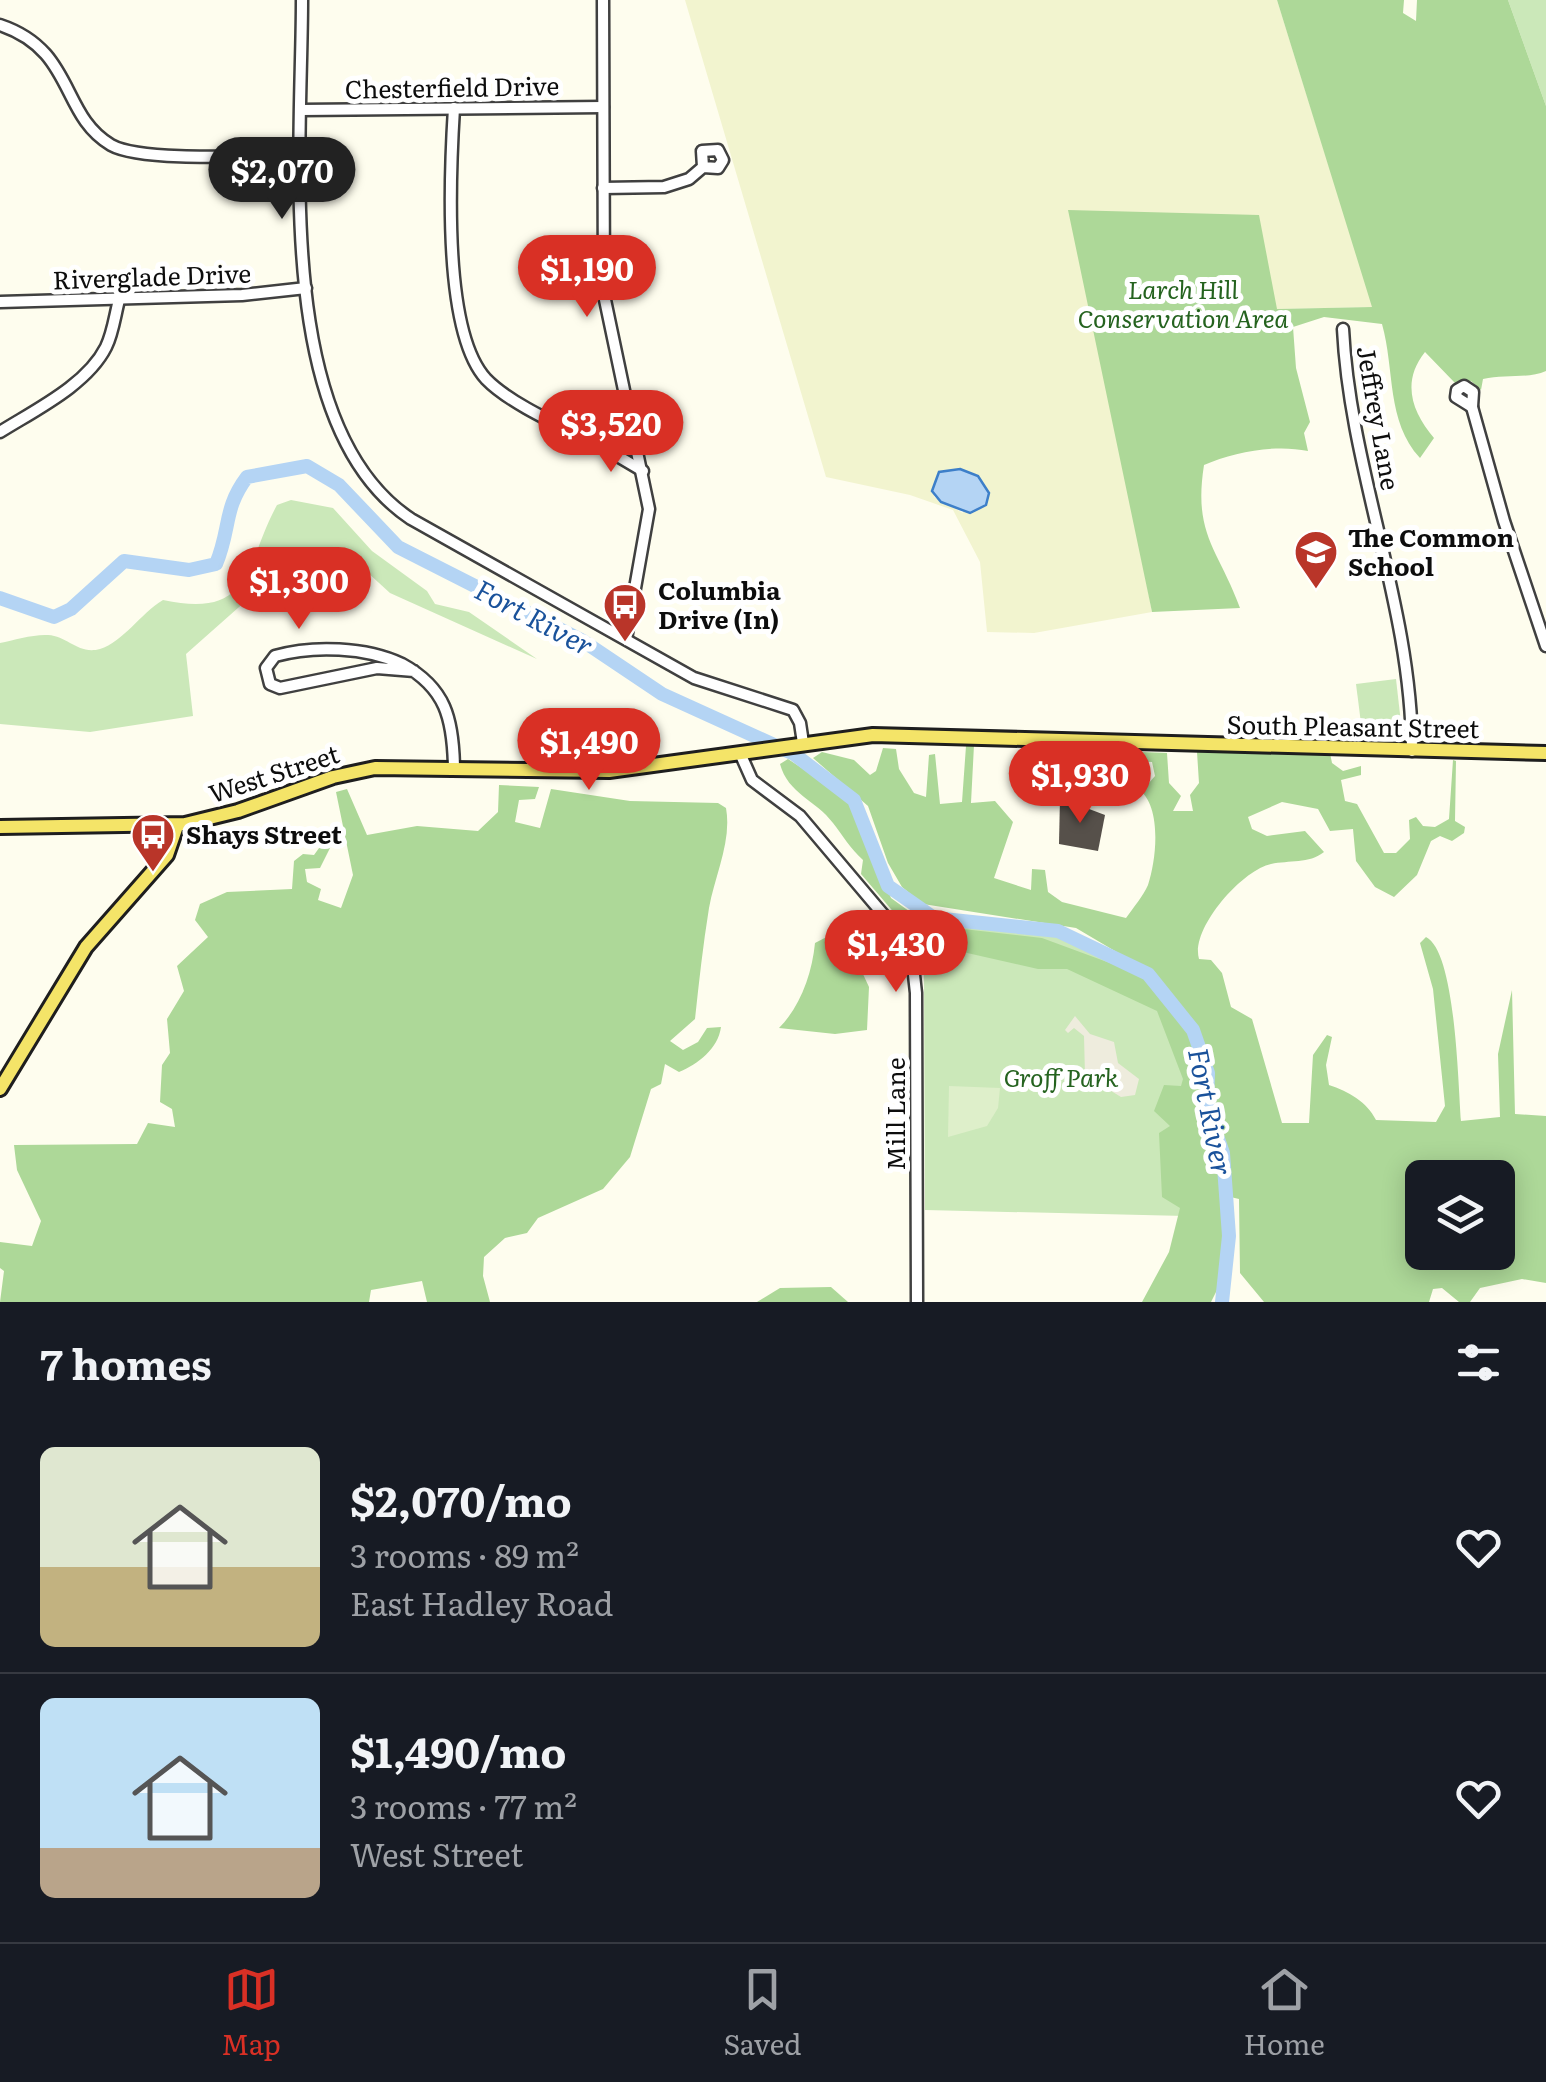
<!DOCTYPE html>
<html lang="en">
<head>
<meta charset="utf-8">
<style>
  body { margin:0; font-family:Literata,serif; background:#242831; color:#f1f3f6; height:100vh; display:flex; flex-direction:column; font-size:38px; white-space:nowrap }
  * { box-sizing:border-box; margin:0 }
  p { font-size:32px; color:#9ea1a6 }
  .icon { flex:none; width:55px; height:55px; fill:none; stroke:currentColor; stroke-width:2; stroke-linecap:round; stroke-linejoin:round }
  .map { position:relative; height:1302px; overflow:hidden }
  .drawer { display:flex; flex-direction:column; background:#171b24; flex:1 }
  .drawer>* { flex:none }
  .controls { position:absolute; left:1405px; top:1160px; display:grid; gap:20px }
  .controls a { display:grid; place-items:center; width:110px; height:110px; border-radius:15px; background:#171b24; box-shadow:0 5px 25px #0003; font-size:50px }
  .price { position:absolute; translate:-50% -85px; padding:0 22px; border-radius:35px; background:#d93025; color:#fff; font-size:32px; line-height:65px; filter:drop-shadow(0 2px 5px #0008) }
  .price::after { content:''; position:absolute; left:50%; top:60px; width:30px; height:22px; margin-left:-15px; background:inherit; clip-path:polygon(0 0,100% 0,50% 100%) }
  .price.active { background:#222; color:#fff }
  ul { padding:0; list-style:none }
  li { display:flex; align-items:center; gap:30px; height:250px; padding:0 40px }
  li+li { border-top:2px solid #363941 }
  li span { display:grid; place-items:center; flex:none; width:280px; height:200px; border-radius:15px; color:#555 }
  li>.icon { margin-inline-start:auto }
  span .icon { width:120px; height:120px; fill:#fffc; stroke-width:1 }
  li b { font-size:42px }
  h2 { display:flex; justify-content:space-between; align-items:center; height:120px; padding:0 40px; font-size:42px }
  .menu { display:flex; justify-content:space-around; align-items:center; height:140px; border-top:2px solid #363941; background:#171b24; font-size:28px; color:#9ea1a6 }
  .menu a { display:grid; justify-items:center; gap:5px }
  .menu .active { color:#d93025 }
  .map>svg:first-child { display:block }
  .farmland { fill:#f2f4cf; fill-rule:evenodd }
  .green { fill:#cbe8b9 }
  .forest { fill:#add898; fill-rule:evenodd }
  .pitch { fill:#deefca }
  .plaza { fill:#eeecdd }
  .water { fill:#b4d4f4; stroke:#3d7fc9; stroke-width:2.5 }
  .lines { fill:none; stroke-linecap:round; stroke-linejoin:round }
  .river { stroke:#b4d4f4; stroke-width:14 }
  .building { fill:#56504a }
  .minor-casing { stroke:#404040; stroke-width:15 }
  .major-casing { stroke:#1e1e1e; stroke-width:18 }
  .minor { stroke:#fff; stroke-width:10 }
  .major { stroke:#f4e468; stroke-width:12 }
  .labels { text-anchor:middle; stroke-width:10; stroke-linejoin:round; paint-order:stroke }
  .street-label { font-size:25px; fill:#0d0d0d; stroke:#fff }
  .park-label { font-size:25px; font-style:italic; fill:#25631f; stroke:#fff }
  .poi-label { font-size:25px; font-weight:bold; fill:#0d0d0d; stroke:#fff; text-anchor:start }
  .water-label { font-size:28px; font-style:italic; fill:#1a529b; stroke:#fff }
</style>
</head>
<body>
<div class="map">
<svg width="1546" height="1302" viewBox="0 0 1546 1302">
  <rect width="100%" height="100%" fill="#fefdee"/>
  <path class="farmland" d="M685 0H1277L1373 307 1277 309 1120 446 1152 612 1034 633 987 632 980 562 953 510 910 495 826 477ZM943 470 969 471 963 513 934 497Z"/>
  <g class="green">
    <path d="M1508 0H1546V106Z"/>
    <path d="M291 500 333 508 372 551 427 591 435 604 469 612 537 659 390 593 356 562 306 556 265 584 186 654 193 716 90 732 0 724V643C14 640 34 634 48 635 68 636 78 655 100 649 123 642 140 614 163 600 254 620 245 563 277 505Z"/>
    <path d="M1396 679 1402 732 1362 731 1356 684Z"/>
    <path d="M964 914V919L1072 933 1154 979 1228 1180V1217L925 1210 924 975 908 932 918 925Z"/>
  </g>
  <g class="forest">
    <path d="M1277 0H1404L1403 13 1416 21 1417 0H1508L1546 106V371C1528 379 1504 374 1483 379L1481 390 1471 381 1455 383 1425 352C1401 382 1412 412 1434 438L1420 458C1386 421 1395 370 1382 324L1324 317 1293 327 1296 368 1310 422 1304 433 1308 451C1275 444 1234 452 1204 465 1193 535 1218 548 1240 608L1152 612 1068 210 1259 215 1277 309 1372 307Z"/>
    <path d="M974 745 971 803 995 801 1013 822 994 878 1031 890 1032 869 1045 870 1048 892 1062 902 1126 918C1133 908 1143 896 1148 885 1157 858 1162 804 1137 788L1138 780 1148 784 1155 776 1152 762 1065 757 1066 749 1167 753 1169 783 1181 796 1173 811H1193L1190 795 1199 783 1197 752 1330 753 1332 763 1343 771 1361 766V775L1341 780 1345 801 1357 804 1384 853H1396L1410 839 1409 820 1416 817 1423 826 1435 827 1449 819 1453 760 1456 761 1455 821 1465 827 1464 833 1452 841 1440 836 1431 841 1417 875 1394 897 1375 887 1356 861 1353 829 1330 831 1318 809 1282 802 1248 817 1252 829 1267 836 1305 831 1324 852C1309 864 1289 860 1271 864 1242 870 1190 929 1199 959L1211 960 1222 973 1231 1007 1252 1019 1282 1123H1309L1313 1055 1327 1035 1332 1037 1326 1065 1329 1085C1348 1091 1367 1102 1376 1120L1436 1122 1445 1106 1433 989 1420 943 1426 937C1456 952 1458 1085 1461 1121L1500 1117 1498 1054 1512 990 1515 1114 1546 1116V1283L1522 1279 1480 1288 1470 1302H1459L1442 1288 1433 1289 1429 1302H1264L1240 1273 1239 1199 1222 1195 1224 1246 1219 1286 1211 1302H1142L1169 1252 1180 1208 1162 1197 1159 1133 1170 1126 1154 1111 1164 1085 1181 1086 1183 1079 1157 1011 1067 969H1038L932 945 914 936 861 874 863 860C850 848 843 836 833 823 816 800 788 794 780 764L788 759 852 801 891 898 928 925 1042 938 1145 976 1147 970 1076 928 923 904 902 887 888 863 868 806 813 758 822 752 854 760 870 775 876 771 883 748 896 749 899 769 914 793 926 797 929 755 935 754 940 804 962 802 966 746ZM1422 1178H1498V1252H1422Z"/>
    <path d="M499 785 539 787 535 799 519 800 515 822 540 828 551 789 630 801 718 803 726 808C732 841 715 875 709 908 703 945 699 982 695 1019L670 1041 683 1050 698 1042 707 1028 721 1027C718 1049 698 1064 679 1072L665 1064 661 1084 651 1089 630 1157 603 1189 538 1218 527 1233 505 1238 484 1257 483 1276 490 1302H427L422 1281 371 1290 369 1302H0L4 1271 0 1268V1242L32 1246 41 1221 17 1170 14 1145 137 1144 148 1123 175 1127 172 1109 160 1102 162 1065 170 1053 167 1019 184 991 177 966 208 937 195 920 200 904 227 892 292 889 294 861 303 854 314 855 327 837 334 840 320 868 305 869 307 882 321 889 318 900 341 908 353 875 336 792 347 789 367 835 417 826 478 831 498 812Z"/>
    <path d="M842 929 869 987 867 1030 835 1034 779 1028C800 1007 812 974 815 943Z"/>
    <path d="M831 1287 848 1302H757L780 1288Z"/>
  </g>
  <path class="pitch" d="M949 1086 1000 1088 998 1108 987 1126 948 1137Z"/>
  <path class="plaza" d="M1075 1016 1090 1034 1114 1042 1118 1063 1139 1079 1135 1095 1121 1097 1085 1075 1084 1036 1074 1028 1068 1033 1065 1030Z"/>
  <path class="water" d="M960 469 978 476 989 493 986 505 970 513 941 502 932 491 939 472Z"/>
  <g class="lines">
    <path class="river" d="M0 598 54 617 71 609 124 561 189 570 216 564C231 528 223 509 247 477L307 466 339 485 398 547 583 641 662 694 794 754 854 800 888 886 934 918 1058 931 1148 974 1193 1030 1208 1073 1207 1107 1223 1153 1229 1236 1222 1302"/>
  </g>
  <path class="building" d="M1060 798 1105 815 1098 851 1059 844Z"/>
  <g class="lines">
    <defs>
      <g id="minor">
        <path d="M302 0C302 148 272 427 411 519L694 678 793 710 800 723 803 743"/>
        <path d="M603 0 604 295 649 509 626 639"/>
        <path d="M0 25C75 50 60 115 111 145 143 163 260 155 301 155"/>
        <path d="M454 108C450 172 442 331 486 379 511 405 566 428 599 445L631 419"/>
        <path d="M301 110 603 107"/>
        <path d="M603 188 664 187 689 179 703 167 718 168 723 160 718 150 702 151 703 167"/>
        <path d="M0 302 242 295 306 288"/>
        <path d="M1343 329C1350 471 1412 607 1412 751"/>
        <path d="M1464 386 1473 392 1472 407 1456 397 1457 390Z"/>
        <path d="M1472 407 1504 521 1546 646"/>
        <path d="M0 432C35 410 87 385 106 347 113 333 115 315 119 300"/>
        <path d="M599 445 643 471"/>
        <path d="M414 671 377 668 280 688 270 684 266 668 275 656C313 645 366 647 402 664 446 688 453 719 454 767"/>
        <path d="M740 753 752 780 800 816 904 939 912 957 916 993 917 1302"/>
      </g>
      <g id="major">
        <path d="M0 827 185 824 238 811 333 777 375 768 609 771 873 735 1546 753"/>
        <path d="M0 1089 86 947 167 855 177 826"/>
      </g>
    </defs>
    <use href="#minor" class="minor-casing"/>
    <use href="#major" class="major-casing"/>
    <use href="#minor" class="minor"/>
    <use href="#major" class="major"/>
  </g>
  <defs>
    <symbol id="school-pin" viewBox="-11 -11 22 30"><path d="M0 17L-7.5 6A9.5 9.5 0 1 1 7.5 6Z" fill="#b93529" stroke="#fff"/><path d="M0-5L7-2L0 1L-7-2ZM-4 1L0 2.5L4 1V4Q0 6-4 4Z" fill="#fff"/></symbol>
    <symbol id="bus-pin" viewBox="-11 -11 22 30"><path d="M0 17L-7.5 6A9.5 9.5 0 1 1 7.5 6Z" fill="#b93529" stroke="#fff"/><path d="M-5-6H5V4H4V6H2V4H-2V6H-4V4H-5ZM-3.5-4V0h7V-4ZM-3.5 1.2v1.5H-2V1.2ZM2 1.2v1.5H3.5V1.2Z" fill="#fff"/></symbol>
  </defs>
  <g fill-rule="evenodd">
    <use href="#school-pin" x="1291" y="527" width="50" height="68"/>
    <use href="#bus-pin" x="600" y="580" width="50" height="68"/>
    <use href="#bus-pin" x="128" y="810" width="50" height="68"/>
  </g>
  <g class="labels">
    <g class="street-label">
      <text transform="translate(452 88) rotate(-1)" y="9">Chesterfield Drive</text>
      <text transform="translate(152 277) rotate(-2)" y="9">Riverglade Drive</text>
      <text transform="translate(1378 418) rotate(80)" y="9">Jeffrey Lane</text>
      <text transform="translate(1353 727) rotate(1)" y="9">South Pleasant Street</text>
      <text transform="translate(274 774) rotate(-18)" y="9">West Street</text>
      <text transform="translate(896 1114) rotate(-90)" y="9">Mill Lane</text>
    </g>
    <g class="park-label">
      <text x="1183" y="299">Larch Hill<tspan x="1183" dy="29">Conservation Area</tspan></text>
      <text x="1061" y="1087">Groff Park</text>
    </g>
    <g class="poi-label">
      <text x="1348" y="547">The Common<tspan x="1348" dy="29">School</tspan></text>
      <text x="658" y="600">Columbia<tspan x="658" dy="29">Drive (In)</tspan></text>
      <text x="186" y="844">Shays Street</text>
    </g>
    <g class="water-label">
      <text transform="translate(534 618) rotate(28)" y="10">Fort River</text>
      <text transform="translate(1210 1112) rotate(79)" y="10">Fort River</text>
    </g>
  </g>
</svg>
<div class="controls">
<a><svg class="icon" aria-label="layers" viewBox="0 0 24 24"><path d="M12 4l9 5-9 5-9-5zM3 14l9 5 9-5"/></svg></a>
</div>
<b class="price active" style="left:282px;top:222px">$2,070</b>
<b class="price" style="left:587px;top:320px">$1,190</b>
<b class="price" style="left:611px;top:475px">$3,520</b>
<b class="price" style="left:299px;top:632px">$1,300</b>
<b class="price" style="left:589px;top:793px">$1,490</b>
<b class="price" style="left:1080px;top:826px">$1,930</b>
<b class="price" style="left:896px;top:995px">$1,430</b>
</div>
<section class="drawer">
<h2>7 homes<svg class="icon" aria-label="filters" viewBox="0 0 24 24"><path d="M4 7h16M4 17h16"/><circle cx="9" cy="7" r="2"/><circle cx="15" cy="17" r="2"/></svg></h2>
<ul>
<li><span style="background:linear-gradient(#dfe7d0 60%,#c2b280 0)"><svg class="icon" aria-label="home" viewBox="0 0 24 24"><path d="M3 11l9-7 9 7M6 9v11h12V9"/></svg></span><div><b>$2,070/mo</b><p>3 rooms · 89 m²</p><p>East Hadley Road</p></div><svg class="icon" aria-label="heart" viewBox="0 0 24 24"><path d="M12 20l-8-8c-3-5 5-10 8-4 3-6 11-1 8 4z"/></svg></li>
<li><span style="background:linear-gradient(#bfe0f5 75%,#b9a48a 0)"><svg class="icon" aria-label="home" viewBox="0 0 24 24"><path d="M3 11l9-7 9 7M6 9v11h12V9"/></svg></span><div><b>$1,490/mo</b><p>3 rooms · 77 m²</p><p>West Street</p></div><svg class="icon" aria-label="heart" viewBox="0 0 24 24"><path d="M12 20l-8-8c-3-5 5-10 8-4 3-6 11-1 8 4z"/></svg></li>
</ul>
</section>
<nav class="menu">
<a class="active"><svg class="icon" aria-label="map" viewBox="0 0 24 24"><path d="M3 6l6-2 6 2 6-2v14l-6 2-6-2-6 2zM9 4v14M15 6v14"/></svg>Map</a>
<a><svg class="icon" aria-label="saved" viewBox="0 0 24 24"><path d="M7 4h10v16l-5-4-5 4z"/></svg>Saved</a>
<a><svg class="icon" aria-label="home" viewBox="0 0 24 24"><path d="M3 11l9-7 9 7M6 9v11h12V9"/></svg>Home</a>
</nav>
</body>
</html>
